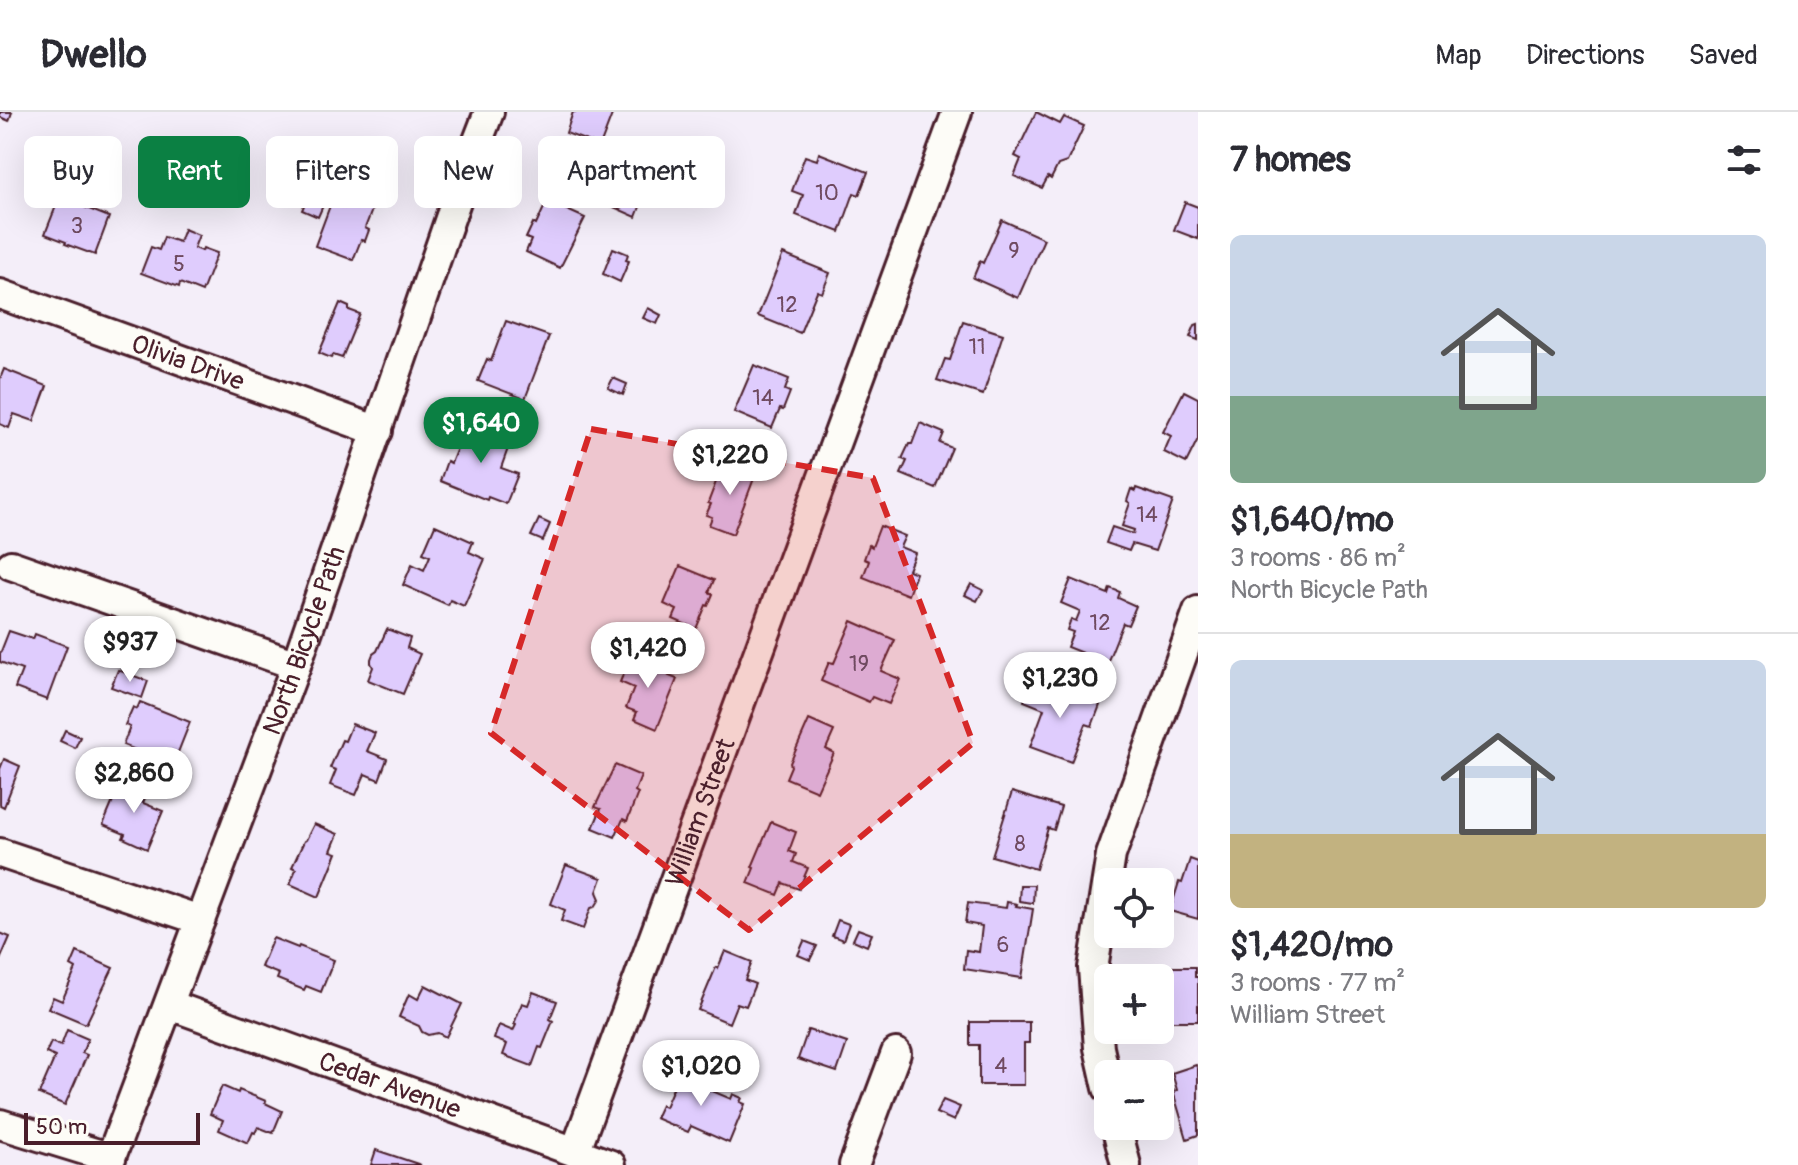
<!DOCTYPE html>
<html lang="en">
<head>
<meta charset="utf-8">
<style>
  body { margin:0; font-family:Pangolin,sans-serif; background:#f2f2f3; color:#2b2b33; height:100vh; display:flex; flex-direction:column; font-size:30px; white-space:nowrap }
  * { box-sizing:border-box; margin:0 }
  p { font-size:26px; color:#7c7c81 }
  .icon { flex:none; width:44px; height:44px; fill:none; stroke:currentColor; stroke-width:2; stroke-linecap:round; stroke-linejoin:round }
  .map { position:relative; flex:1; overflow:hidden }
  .details { display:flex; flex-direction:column; background:#fff; width:600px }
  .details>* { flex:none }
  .banner { position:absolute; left:24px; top:24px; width:760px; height:72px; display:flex; gap:16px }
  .buttons { position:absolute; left:1094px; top:756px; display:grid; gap:16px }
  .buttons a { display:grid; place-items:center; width:80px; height:80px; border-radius:12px; background:#fff; box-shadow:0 8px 32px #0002; font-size:40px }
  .scale { position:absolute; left:24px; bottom:20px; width:176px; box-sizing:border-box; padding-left:8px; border:4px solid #4a1f2b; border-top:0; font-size:22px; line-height:28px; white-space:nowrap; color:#4a1f2b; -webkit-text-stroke:6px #fdfcf7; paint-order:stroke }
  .price { position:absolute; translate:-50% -68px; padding:0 18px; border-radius:28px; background:#fff; color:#222; font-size:26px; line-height:52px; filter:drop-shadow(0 2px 4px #0008) }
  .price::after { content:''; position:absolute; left:50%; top:48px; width:24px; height:18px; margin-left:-12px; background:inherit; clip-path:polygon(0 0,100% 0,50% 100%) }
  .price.on { background:#0b8043; color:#fff }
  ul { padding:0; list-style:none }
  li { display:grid; align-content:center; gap:16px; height:424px; padding:0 32px }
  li+li { border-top:2px solid #e1e1e2 }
  li span { display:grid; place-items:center; height:248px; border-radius:12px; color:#555 }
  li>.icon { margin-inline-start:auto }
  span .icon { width:144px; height:144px; fill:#fffc; stroke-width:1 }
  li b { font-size:34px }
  h2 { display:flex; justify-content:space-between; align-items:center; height:96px; padding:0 32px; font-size:34px }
  .pill { padding:0 28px; border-radius:12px; background:#fff; box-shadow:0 8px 32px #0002; font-size:28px; line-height:72px }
  .pill.on { background:#0b8043; color:#fff }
  header { display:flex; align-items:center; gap:48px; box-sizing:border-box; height:112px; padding:0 40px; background:#fff; border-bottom:2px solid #e1e1e2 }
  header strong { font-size:38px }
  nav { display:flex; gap:44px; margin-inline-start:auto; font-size:28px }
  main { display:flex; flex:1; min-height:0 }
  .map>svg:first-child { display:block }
  .building { fill:#dfccfd; stroke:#4a1f2b; stroke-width:2 }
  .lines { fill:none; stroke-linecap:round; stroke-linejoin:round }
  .minor-casing { stroke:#4a1f2b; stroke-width:34 }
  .minor { stroke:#fdfcf7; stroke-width:28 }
  .marked { fill:#d62828; fill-opacity:0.2; stroke:#d62828; stroke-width:6; stroke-dasharray:16 10; stroke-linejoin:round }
  .labels { text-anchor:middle; stroke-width:6; stroke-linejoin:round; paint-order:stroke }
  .number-label { font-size:22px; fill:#6f4a60 }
  .street-label { font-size:26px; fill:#4a1f2b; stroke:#fdfcf7 }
</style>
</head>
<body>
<header>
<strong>Dwello</strong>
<nav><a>Map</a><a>Directions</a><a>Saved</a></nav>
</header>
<main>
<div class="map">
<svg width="1198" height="1053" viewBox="0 0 1198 1053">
  <rect width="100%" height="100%" fill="#f4eef9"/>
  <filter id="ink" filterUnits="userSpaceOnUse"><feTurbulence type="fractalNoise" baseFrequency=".0125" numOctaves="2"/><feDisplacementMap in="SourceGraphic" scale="16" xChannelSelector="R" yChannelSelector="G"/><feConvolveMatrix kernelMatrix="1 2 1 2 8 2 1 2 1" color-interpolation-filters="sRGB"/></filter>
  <g filter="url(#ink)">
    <g class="building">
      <path d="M0 0H12L9 9 0 5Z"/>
      <path d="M573 0H613L600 34 566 21Z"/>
      <path d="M1036 0 1060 12 1064 5 1084 14 1067 50 1058 53 1051 67 1048 65 1042 76 1014 64 1021 47 1015 44Z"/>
      <path d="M819 41 868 60 859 83 854 81 840 120 796 103 803 83 792 79 805 44 817 48Z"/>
      <path d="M230 62 243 68 238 78 226 72Z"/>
      <path d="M609 67 645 82 636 105 600 89Z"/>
      <path d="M351 76 377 85 365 116 369 118 365 129 361 128 353 148 315 134 331 91 344 96Z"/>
      <path d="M309 82 325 89 318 105 302 98Z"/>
      <path d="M60 84 74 89V91L109 105 95 143 65 132 66 130 45 122Z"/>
      <path d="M547 89 585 106 560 156 526 140 531 128 526 126 533 111 536 113Z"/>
      <path d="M1185 90 1198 95V127L1174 118Z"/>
      <path d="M1002 108 1044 127 1018 186 973 166 980 149 983 151Z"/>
      <path d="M184 117 199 123 194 136 202 139 203 136 217 141 202 180 180 171 179 175 141 161 151 135 159 138 164 125 179 130Z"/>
      <path d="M613 136 628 142 626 148 629 149 620 170 603 162Z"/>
      <path d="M783 142 830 161 822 181 817 179 800 221 758 204Z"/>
      <path d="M340 191 349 195V198L360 202 342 246 333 243 331 246 319 241Z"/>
      <path d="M648 196 661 203 657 212 643 206Z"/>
      <path d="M506 209 549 224 525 287 478 269 487 247 491 249Z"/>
      <path d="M963 209 1003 222 983 283 937 268 945 247 950 248Z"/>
      <path d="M1198 212V228L1190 225 1195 213Z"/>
      <path d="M754 253 789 267 785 278 790 280 783 298 780 297 772 316 734 300Z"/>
      <path d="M4 257 47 274 34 309 14 302 9 316 0 312V267Z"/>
      <path d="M613 266 627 272 623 283 608 276Z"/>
      <path d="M1184 279 1198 286V327L1186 351 1164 340 1171 324 1163 320Z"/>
      <path d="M497 301 513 308 508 319 492 313Z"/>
      <path d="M468 309 511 328 501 356 518 362 506 392 488 385 487 388 440 369 447 349 451 351Z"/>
      <path d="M920 311 944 321 940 331 952 336 935 376 901 362 907 349 902 347 909 332H912Z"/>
      <path d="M724 349 756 361 733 422 709 413 712 405 706 403 711 392 708 391Z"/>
      <path d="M1136 376 1173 389 1155 439 1132 432 1129 439 1106 431 1112 415 1133 422 1134 418 1122 414 1130 391 1127 389 1131 377 1135 379Z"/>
      <path d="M539 407 550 412 543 429 531 424Z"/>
      <path d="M435 413 473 430 469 440 485 447 464 494 450 488 448 493 403 473 412 452 424 458 430 444 423 441Z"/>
      <path d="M880 414 905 424 900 435 915 441 908 458 916 461 908 483 863 465 869 449 864 447 869 433 872 435Z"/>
      <path d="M680 454 714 468 709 480 713 482 708 494 706 493 696 517 673 507 677 498 664 492Z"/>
      <path d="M1071 467 1108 482 1110 476 1120 480 1118 486 1136 494 1128 513 1123 511 1107 551 1067 535 1073 520 1067 518 1071 507 1076 509 1080 499 1061 491Z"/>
      <path d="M971 472 983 478 977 489 965 483Z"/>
      <path d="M852 509 895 528 881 559 900 567 889 592 872 585 869 590 821 569 829 550 834 551Z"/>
      <path d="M387 517 410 526 407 536 420 542 403 582 368 568 373 555 371 551V547L373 542 377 539Z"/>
      <path d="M9 519 33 527 35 522 67 534 47 588 15 576 22 558 0 550V542Z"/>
      <path d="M632 541 656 555 657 552 671 558 669 564 677 567 657 617 634 607 637 600 626 596 634 576 620 570Z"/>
      <path d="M118 558 148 569 142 586 111 575Z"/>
      <path d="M1032 567 1100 593 1092 614 1086 612 1071 650 1030 635 1044 597 1024 589Z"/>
      <path d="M140 590 190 610 173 653 123 633 130 615 125 613 133 595 137 597Z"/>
      <path d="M809 608 834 619 826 637 834 641 817 679 786 666 791 654 790 651Z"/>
      <path d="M352 612 375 621 367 639 387 647 379 668 365 662 356 683 330 673 336 658 330 656 342 628 345 629Z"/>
      <path d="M65 618 80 625 75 636 60 629Z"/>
      <path d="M4 647 20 654 4 695 0 693V657Z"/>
      <path d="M615 653 641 664 635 679 638 681 627 709 623 707 615 725 593 716 601 697 595 695Z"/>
      <path d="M127 666 149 676 143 691 163 699 147 737 123 726 125 722 103 713 116 682 119 684Z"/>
      <path d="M1012 680 1061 695 1054 718 1048 716 1036 757 992 744Z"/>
      <path d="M771 710 796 720 789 739 796 742 793 750 808 756 799 777 783 771 778 783 748 771 754 756 752 755Z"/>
      <path d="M314 712 338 722 331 739 337 741 319 785 290 772 296 757 292 755 304 729 306 728Z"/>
      <path d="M1190 747 1198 750V807L1170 799 1179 770 1182 771Z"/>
      <path d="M566 753 602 766 597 780 600 787 595 795 591 796 583 817 561 809 565 798 551 792Z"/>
      <path d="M1020 773H1034L1033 791 1019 789Z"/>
      <path d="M1007 790 1017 792 1016 794 1033 797 1022 866 964 857 966 838 979 840 982 814 965 811 968 791 1006 796Z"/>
      <path d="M838 808 849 812 843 828 832 824Z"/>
      <path d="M858 817 872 822 867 834 853 828Z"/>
      <path d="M0 821 10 825 0 848Z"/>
      <path d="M273 826 298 836 299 834 334 848 321 880 306 874 304 878 277 867 279 862 261 855Z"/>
      <path d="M804 829 817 834 810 848 798 843Z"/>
      <path d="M725 839 752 850 745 868 755 872 746 894 737 891 729 911 698 898 716 855 718 856Z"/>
      <path d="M77 840 113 856 86 912 48 896 53 885 62 889 76 857 71 854Z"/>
      <path d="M1168 855H1195V865H1198V909H1167Z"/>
      <path d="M425 873 462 892 446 925 438 921 428 923 422 920 419 914 399 905 409 882 418 887Z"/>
      <path d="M533 880 557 889 550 907 553 909 542 936 539 935 532 954 503 943 507 932 494 927 499 913 513 919 516 913 514 912 522 891 528 893Z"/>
      <path d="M970 910H1029V931H1024V973H979V933H970Z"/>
      <path d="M67 918 88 927 82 941 87 943 65 993 39 982 55 945 46 941 51 930 61 934Z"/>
      <path d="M808 918 847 931 837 960 798 947Z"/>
      <path d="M697 934 711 940 708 949 693 943Z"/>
      <path d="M1196 953 1198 957V1023L1187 1027 1173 979 1177 978 1172 961Z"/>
      <path d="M682 955 702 963 698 973 731 987 733 982 742 986 740 990 745 992 729 1031 691 1014 688 1020 655 1006 661 993 665 995Z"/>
      <path d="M222 974 238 981 239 978 266 989 265 991 282 999 273 1021 258 1015 255 1021 253 1020 248 1031 219 1018 223 1008 210 1002Z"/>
      <path d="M943 988 960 995 954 1009 936 1001Z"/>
      <path d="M376 1038 421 1053H371Z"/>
    </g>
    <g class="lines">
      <defs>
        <g id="minor">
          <path id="s1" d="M0 182 378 319"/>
          <path d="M11 453 296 553"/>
          <path d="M0 741 200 808"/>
          <path id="s2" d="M170 893 611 1053"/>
          <path d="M1108 976 1099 936 1093 856 1111 743 1198 499"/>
          <path d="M0 1012 111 1046"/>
          <path d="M1116 1014 1126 1053"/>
          <path id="s3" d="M575 1040 957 0"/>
          <path id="s4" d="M108 1053 296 553 467 57 489 0"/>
          <path d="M854 1053 896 941"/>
        </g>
      </defs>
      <use href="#minor" class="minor-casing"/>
      <use href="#minor" class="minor"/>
    </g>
  </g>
  <path class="marked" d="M591 317 873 366 973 631 749 818 491 621Z"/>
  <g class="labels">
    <g class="number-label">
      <text x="827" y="88">10</text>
      <text x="77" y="121">3</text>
      <text x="1014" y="146">9</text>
      <text x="179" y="159">5</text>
      <text x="787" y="200">12</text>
      <text x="977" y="242">11</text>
      <text x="763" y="293">14</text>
      <text x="1147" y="410">14</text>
      <text x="1100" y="518">12</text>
      <text x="859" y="559">19</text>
      <text x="1020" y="739">8</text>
      <text x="1003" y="840">6</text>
      <text x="1001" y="961">4</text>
    </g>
    <g class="street-label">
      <text dy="9" stroke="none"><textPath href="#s1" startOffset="200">Olivia Drive</textPath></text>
      <text dy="9" stroke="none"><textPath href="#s4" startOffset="560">North Bicycle Path</textPath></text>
      <text dy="9" stroke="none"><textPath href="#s3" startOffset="362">William Street</textPath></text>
      <text dy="9" stroke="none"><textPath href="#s2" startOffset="234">Cedar Avenue</textPath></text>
    </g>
  </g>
</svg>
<div class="buttons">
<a><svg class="icon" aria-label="locate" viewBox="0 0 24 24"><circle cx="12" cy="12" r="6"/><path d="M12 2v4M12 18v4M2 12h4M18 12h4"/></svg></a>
<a>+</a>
<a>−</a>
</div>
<div class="scale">50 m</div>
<b class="price on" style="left:481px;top:353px">$1,640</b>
<b class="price" style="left:730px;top:385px">$1,220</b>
<b class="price" style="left:130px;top:572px">$937</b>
<b class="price" style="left:648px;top:578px">$1,420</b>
<b class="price" style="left:1060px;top:608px">$1,230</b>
<b class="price" style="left:134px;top:703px">$2,860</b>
<b class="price" style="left:701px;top:996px">$1,020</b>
<div class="banner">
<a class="pill">Buy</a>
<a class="pill on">Rent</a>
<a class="pill">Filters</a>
<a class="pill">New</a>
<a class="pill">Apartment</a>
</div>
</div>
<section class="details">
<h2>7 homes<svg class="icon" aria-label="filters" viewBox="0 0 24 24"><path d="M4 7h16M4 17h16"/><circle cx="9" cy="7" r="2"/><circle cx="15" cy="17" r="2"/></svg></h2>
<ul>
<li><span style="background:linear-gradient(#c9d6e8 65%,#7fa58c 0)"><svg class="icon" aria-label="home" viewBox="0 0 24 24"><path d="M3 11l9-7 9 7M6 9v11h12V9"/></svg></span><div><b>$1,640/mo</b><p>3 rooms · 86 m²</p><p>North Bicycle Path</p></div></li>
<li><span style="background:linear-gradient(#c9d6e8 70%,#c2b280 0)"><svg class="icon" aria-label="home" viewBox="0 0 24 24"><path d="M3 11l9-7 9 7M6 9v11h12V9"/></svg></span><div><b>$1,420/mo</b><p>3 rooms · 77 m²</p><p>William Street</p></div></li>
</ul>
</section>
</main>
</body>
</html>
